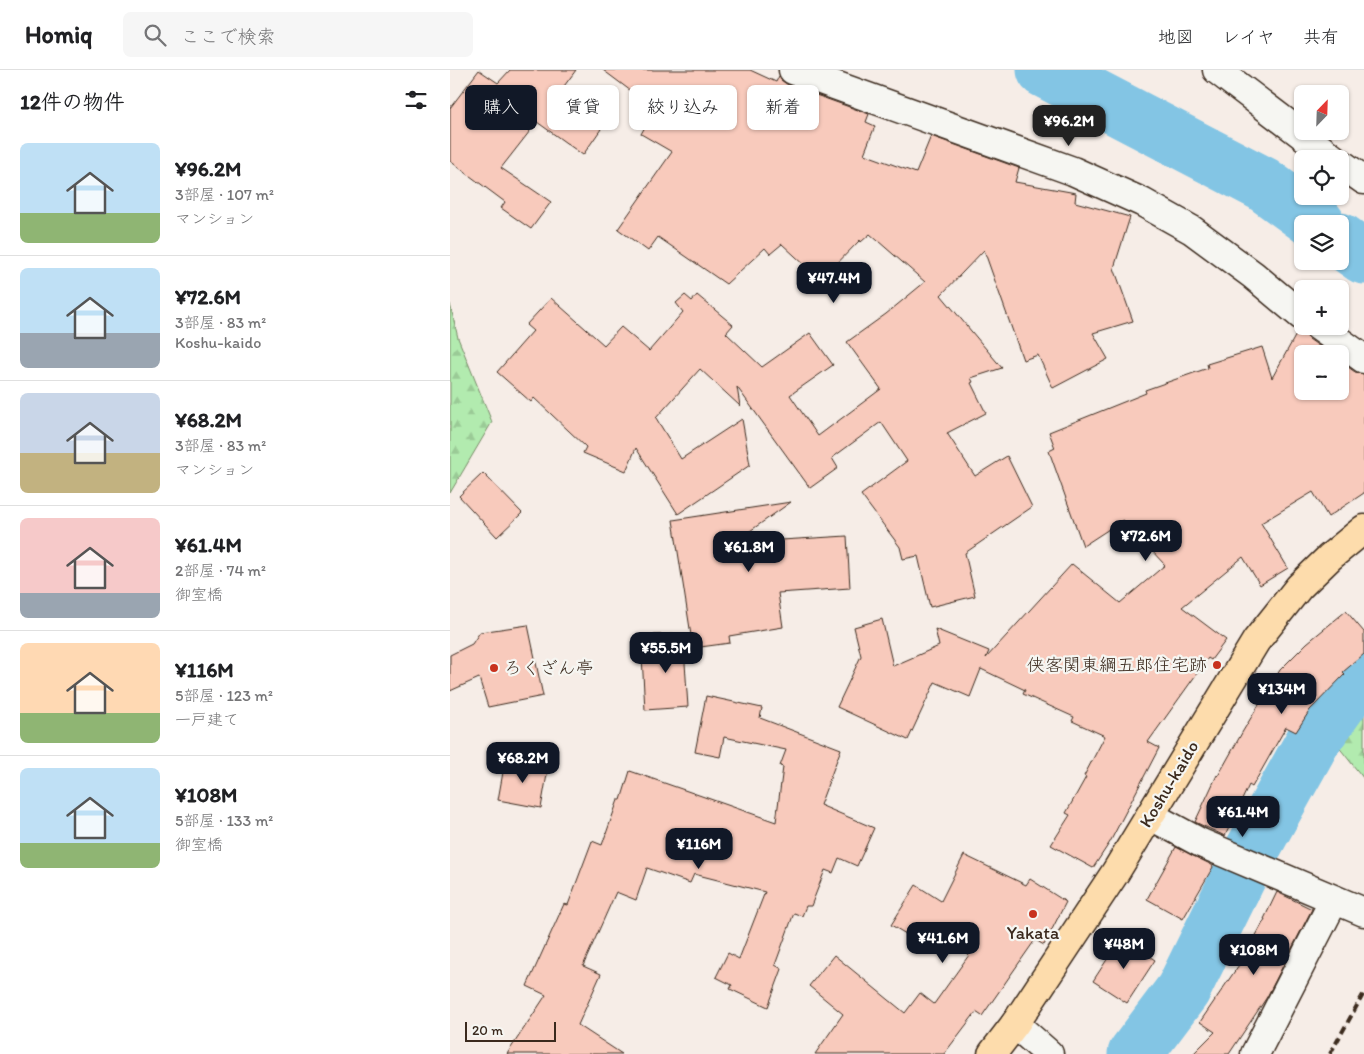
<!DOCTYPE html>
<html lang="ja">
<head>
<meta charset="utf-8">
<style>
  body { margin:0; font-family:Itim,"Klee One",sans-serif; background:#f6f6f6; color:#202124; height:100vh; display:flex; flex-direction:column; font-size:19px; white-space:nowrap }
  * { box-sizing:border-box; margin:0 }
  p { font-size:16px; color:#757577 }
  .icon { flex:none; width:28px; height:28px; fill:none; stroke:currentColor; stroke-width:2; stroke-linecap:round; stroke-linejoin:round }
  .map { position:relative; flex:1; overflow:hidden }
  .sheet { display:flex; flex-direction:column; background:#fff; width:450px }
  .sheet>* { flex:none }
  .banner { position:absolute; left:15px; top:15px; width:475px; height:45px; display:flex; gap:10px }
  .needle { width:32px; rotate:23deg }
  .buttons { position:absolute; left:844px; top:15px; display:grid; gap:10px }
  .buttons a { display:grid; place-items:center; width:55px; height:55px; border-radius:8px; background:#fff; box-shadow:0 1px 4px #0004; font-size:25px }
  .scale { position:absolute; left:15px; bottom:12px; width:91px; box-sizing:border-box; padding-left:5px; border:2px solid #3b2a1e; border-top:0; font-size:14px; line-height:18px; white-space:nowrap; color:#3b2a1e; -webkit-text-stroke:4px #f6f6f2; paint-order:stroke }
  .price { position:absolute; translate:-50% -42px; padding:0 11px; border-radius:10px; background:#111827; color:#fff; font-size:16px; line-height:32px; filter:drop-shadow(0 1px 2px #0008) }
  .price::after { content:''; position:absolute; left:50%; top:30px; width:15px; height:11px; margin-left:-8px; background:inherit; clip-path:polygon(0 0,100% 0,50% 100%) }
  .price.current { background:#222; color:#fff }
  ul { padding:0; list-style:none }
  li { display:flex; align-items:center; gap:15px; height:125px; padding:0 20px }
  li+li { border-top:1px solid #e0e0e0 }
  li span { display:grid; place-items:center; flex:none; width:140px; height:100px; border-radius:8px; color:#555 }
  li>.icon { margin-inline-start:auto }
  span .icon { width:60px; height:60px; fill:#fffc; stroke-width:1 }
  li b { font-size:21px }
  h2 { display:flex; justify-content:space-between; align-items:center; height:60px; padding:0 20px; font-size:21px }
  .tag { padding:0 18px; border-radius:8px; background:#fff; box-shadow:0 1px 4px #0004; font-size:18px; line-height:45px }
  .tag.current { background:#111827; color:#fff }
  header { display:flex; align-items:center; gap:30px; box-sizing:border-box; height:70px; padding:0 25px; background:#fff; border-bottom:1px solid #e0e0e0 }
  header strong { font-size:24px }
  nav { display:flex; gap:28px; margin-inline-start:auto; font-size:18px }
  .search { width:350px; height:45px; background:#f6f6f6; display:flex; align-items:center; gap:12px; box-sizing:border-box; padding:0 18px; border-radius:8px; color:#757577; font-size:19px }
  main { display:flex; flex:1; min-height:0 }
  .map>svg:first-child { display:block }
  .forest { fill:url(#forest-firs); stroke:#768a66 }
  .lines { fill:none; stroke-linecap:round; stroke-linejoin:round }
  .river { stroke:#83c5e4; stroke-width:55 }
  .building { fill:#f8cabc; stroke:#3b2a1e }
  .minor-casing { stroke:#3b2a1e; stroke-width:31 }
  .trunk-casing { stroke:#3b2a1e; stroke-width:31 }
  .minor { stroke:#f6f6f2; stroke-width:28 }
  .trunk { stroke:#fddcac; stroke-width:28 }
  .rail { stroke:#3b2a1e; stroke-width:4; stroke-dasharray:8 4; stroke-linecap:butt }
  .poi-dot { fill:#c8321e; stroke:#f6f6f2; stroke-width:2 }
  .labels { text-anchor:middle; stroke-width:4.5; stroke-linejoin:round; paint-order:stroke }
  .poi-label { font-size:18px; fill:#3b2a1e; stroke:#f6f6f2; text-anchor:end }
  .street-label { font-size:18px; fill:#3b2a1e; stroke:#f6f6f2 }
</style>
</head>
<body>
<header>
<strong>Homiq</strong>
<div class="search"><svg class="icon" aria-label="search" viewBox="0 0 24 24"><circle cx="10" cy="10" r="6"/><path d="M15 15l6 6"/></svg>ここで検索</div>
<nav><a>地図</a><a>レイヤ</a><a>共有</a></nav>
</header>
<main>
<section class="sheet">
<h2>12件の物件<svg class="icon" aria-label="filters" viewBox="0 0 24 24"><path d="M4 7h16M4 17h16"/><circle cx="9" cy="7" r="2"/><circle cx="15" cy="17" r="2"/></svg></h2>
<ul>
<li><span style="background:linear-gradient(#bfe0f5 70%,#8fb573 0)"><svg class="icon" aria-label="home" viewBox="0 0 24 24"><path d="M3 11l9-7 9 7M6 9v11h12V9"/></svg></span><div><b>¥96.2M</b><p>3部屋 · 107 m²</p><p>マンション</p></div></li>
<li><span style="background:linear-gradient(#bfe0f5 65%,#9aa5b1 0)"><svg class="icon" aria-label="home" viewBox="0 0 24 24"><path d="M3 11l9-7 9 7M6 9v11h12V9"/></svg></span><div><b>¥72.6M</b><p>3部屋 · 83 m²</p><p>Koshu-kaido</p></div></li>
<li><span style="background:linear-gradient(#c9d6e8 60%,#c2b280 0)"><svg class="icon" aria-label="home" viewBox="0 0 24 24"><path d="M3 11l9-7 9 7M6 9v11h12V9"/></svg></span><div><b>¥68.2M</b><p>3部屋 · 83 m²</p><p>マンション</p></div></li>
<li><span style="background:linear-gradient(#f6c9c9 75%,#9aa5b1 0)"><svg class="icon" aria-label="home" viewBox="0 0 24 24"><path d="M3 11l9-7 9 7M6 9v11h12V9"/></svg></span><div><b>¥61.4M</b><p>2部屋 · 74 m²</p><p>御室橋</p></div></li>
<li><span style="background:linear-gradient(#ffd9b3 70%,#8fb573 0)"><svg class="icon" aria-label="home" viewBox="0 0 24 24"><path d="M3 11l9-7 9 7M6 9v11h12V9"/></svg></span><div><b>¥116M</b><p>5部屋 · 123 m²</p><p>一戸建て</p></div></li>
<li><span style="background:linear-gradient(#bfe0f5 75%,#8fb573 0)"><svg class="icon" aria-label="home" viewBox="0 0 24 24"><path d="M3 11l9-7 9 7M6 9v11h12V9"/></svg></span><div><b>¥108M</b><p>5部屋 · 133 m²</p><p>御室橋</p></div></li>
</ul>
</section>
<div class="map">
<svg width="914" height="984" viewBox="0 0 914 984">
  <defs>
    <pattern id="forest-firs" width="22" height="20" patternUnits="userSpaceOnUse" patternTransform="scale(1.25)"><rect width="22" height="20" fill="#b2ebaf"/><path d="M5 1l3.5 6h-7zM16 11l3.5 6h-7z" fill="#9aca96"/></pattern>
  </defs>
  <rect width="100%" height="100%" fill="#f6ede7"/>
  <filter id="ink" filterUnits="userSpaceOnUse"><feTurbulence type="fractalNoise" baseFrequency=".02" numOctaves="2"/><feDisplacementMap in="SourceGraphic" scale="10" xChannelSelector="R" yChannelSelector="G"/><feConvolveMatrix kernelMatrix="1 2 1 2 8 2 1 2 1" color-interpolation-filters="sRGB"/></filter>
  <g filter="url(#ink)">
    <g class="forest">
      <path d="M0 234 8 268 42 352 0 423Z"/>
      <path d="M914 640V709L884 671Z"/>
    </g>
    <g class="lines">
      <g class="river">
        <path d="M594 0 813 114 868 154"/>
        <path d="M890 170 914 187"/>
        <path d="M685 984 733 920 800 784 864 669 914 599"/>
      </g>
    </g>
    <g class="building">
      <path d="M29 0 48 13 60 0H126L106 27 151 59 133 85 87 52 51 98 101 132 81 159 51 138 55 132 0 91V38Z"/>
      <path d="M153 0H300L326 12 329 6 331 10 338 15 419 44 416 52 425 56 414 84 466 103 481 66 569 98 565 112 626 123 625 132 680 147 664 198 683 251 643 263 658 289 603 318 588 285 573 290 534 180 491 225 552 298 521 308 523 312 521 313 536 343 497 363 525 406 557 386 582 437 515 483 525 526 480 537 468 486 453 489 450 477 411 425 457 391 431 352 382 388 388 398 360 418 287 317 290 336 250 299 206 348 231 389 292 349 300 395 228 444 186 378 176 401 133 383 136 377 84 328 81 332 47 302 83 261 76 255 101 228 154 275 171 257 199 281 233 242 226 233 235 225 242 231 247 225 283 255 276 263 312 297 360 263 383 295 340 325 368 366 431 319 397 272 436 244 475 212 420 164 411 172 410 170 371 210 332 174 320 184 315 178 276 214 208 167 198 181 168 159 222 82 191 64 205 39Z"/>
      <path d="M848 261H853L859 269 880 284H852V321H890V291L905 302 914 304V423L878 447 863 422 811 453 838 498 810 515 793 487 732 537 776 570 761 590 758 588 698 672 709 678 660 772 643 798 601 775 620 745 616 743 636 707 634 706 655 666 622 651 624 647 573 624 575 620 531 599 520 627 485 612 458 670 387 637 411 586 404 557 432 549 443 596 489 576 485 559 539 581 536 588 622 494 670 533 715 495 673 450 633 476 599 381 605 378 599 362 696 323 695 320 758 298 757 294 812 277 822 308Z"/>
      <path d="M33 403 72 443 47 467 9 426Z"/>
      <path d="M341 432 283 473 397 466 400 518 328 523 333 557 279 566 280 573 243 578 223 450Z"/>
      <path d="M896 541 914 562V584L893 602 895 604 860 640 846 662 836 657 802 717 799 715 775 766 745 752 767 705 768 706 793 661 830 600 857 573Z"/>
      <path d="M78 555 93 626 38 637 29 608 0 621V585L22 574 30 562Z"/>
      <path d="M233 564 238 637 195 640 192 586 205 585 204 565Z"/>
      <path d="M256 626 312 638 310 648 391 679 370 735 424 758 407 796 389 788 383 803 375 800 361 836H356L352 846 344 843 325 895 332 899 318 937 280 919 282 915 266 907 278 883 289 889 315 822 244 804 240 813 197 798 186 830 166 822 133 896 151 904 128 955 172 984H57L96 925 77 916 114 834 118 835 142 771 152 775 168 730H171L180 701 326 752 333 697 330 696 336 680 274 667 270 687 245 682Z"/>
      <path d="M55 691 98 699 91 738 48 730Z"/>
      <path d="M726 777 762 795 763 797 733 849 697 829Z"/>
      <path d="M514 785 576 815 580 809 616 832 594 875 585 870 532 946 526 942 494 984H365L393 944 359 916 384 885 455 943 470 923 484 934 519 885 470 854 461 867 441 855 466 815 491 831Z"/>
      <path d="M827 822 862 839 817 927 779 984H743L765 962 750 952 793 889 815 849H814Z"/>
      <path d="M671 868 705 890 677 933 643 911Z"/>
    </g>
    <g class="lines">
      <defs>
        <g id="minor">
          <path d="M343 0 623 101 692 132 742 160 803 205 852 246"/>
          <path d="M767 0 884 89"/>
          <path d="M890 93 914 110"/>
          <path d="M868 256 914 289"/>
          <path d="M701 746 751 773 914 842"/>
          <path d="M565 954 599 984"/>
          <path d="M805 984 884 830"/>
        </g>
        <path id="trunk" d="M542 984 565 954 665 803 806 571 849 517 880 487 914 459"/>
      </defs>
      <use href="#minor" class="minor-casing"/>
      <use href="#trunk" class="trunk-casing"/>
      <use href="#minor" class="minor"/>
      <use href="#trunk" class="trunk"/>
      <path class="rail" d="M880 984 914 923"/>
    </g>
  </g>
  <g class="poi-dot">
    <circle cx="767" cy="595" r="5"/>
    <circle cx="44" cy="598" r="5"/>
    <circle cx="583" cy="844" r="5"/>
  </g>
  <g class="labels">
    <g class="poi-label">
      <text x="757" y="601">侠客関東綱五郎住宅跡</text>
      <text x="54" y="604" text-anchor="start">ろくざん亭</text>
      <text x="583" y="869" text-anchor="middle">Yakata</text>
    </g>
    <g class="street-label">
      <text transform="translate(719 714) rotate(-59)" y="6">Koshu-kaido</text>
    </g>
  </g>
</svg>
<div class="buttons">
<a><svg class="needle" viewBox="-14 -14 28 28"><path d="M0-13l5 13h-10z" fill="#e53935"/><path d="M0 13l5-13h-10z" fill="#757577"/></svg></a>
<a><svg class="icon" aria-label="locate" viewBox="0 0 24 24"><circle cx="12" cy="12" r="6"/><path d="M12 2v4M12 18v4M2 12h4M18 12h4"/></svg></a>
<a><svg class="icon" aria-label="layers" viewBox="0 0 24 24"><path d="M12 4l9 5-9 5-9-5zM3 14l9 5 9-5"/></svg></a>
<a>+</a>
<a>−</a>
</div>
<div class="scale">20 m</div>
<b class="price current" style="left:619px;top:77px">¥96.2M</b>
<b class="price" style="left:384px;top:234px">¥47.4M</b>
<b class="price" style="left:696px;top:492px">¥72.6M</b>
<b class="price" style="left:299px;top:503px">¥61.8M</b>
<b class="price" style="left:216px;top:604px">¥55.5M</b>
<b class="price" style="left:832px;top:645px">¥134M</b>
<b class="price" style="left:73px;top:714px">¥68.2M</b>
<b class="price" style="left:793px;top:768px">¥61.4M</b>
<b class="price" style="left:249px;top:800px">¥116M</b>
<b class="price" style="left:493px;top:894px">¥41.6M</b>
<b class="price" style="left:674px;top:900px">¥48M</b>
<b class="price" style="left:804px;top:906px">¥108M</b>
<div class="banner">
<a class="tag current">購入</a>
<a class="tag">賃貸</a>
<a class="tag">絞り込み</a>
<a class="tag">新着</a>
</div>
</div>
</main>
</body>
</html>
